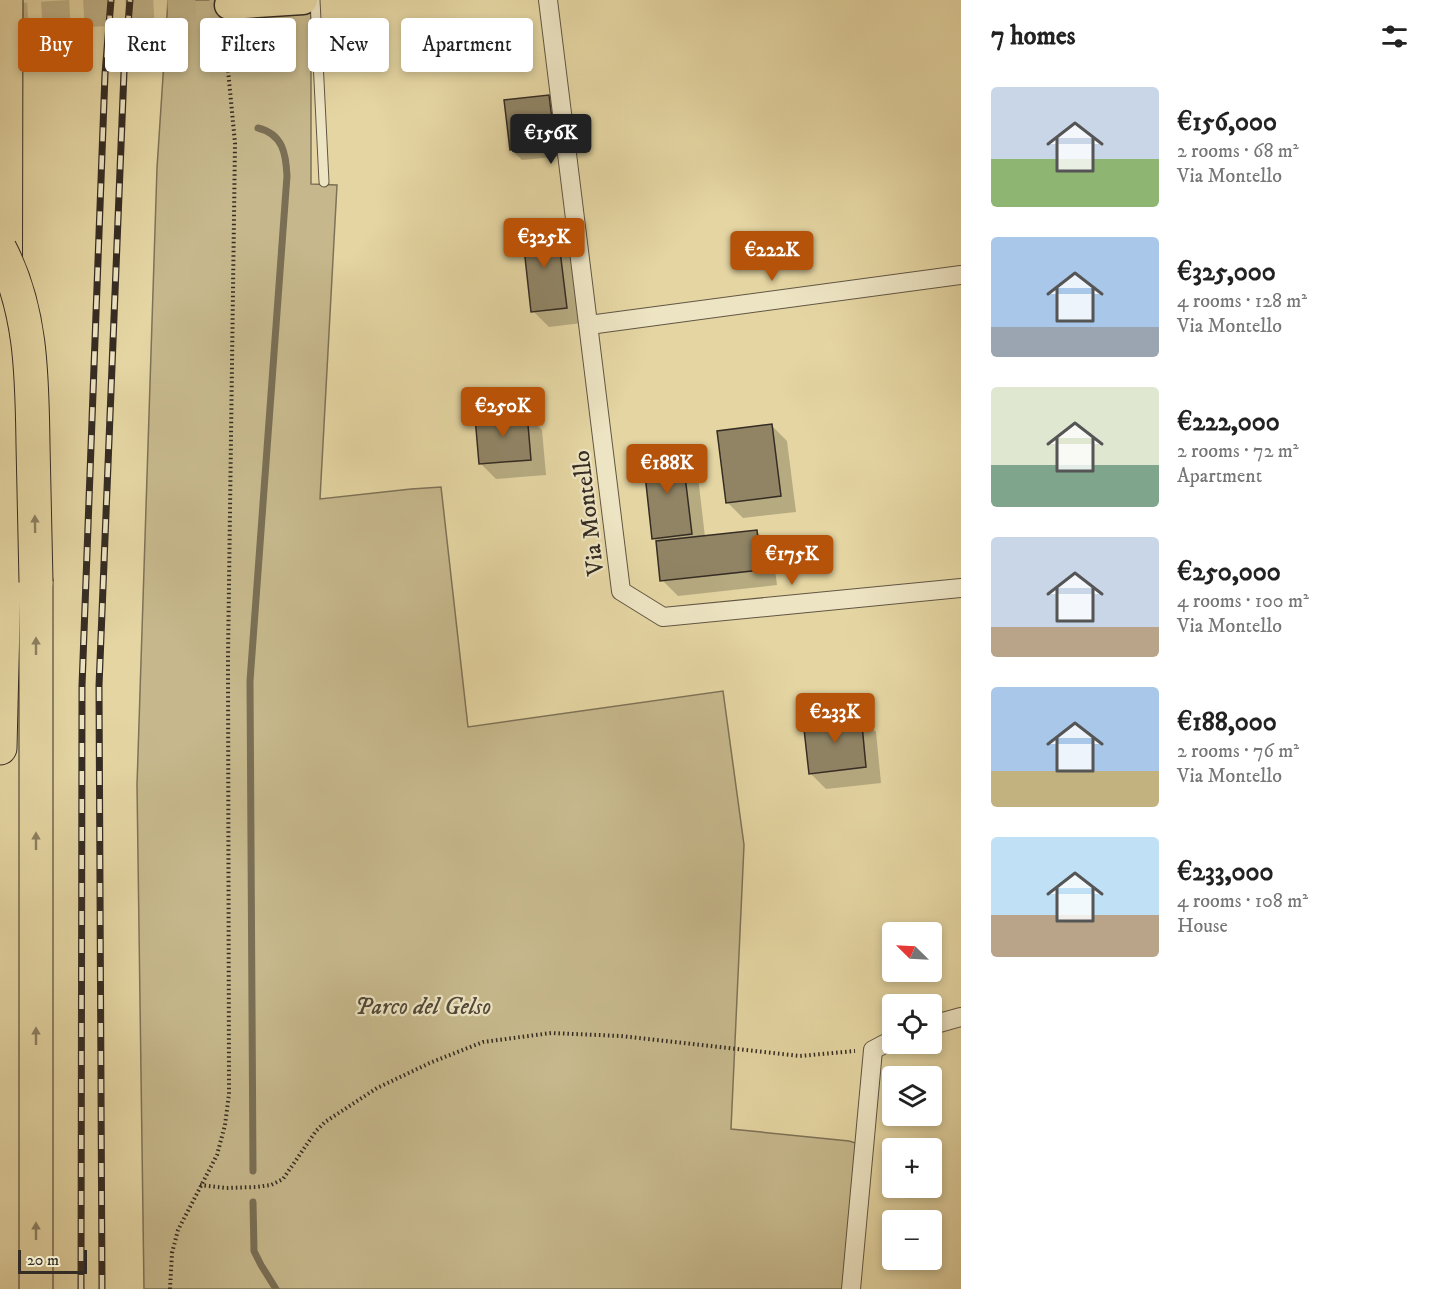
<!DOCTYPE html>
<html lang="en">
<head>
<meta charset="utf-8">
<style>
  body { margin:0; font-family:"IM FELL DW Pica",serif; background:#f6f6f6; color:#222; height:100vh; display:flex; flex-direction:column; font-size:22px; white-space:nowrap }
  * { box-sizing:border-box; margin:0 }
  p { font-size:20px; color:#767676 }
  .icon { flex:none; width:33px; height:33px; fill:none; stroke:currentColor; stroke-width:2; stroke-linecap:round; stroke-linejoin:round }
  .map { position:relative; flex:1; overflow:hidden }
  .drawer { display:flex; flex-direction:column; background:#fff; width:480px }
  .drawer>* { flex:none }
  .top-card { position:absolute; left:18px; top:18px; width:570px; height:54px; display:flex; gap:12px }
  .needle { width:39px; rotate:294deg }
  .controls { position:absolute; left:882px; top:922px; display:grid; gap:12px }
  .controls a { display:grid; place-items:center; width:60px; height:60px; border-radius:6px; background:#fff; box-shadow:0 3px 9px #0003; font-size:30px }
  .scale { position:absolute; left:18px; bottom:15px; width:69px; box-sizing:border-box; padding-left:6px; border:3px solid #352c23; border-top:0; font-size:16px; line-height:21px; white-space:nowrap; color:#352c23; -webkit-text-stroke:4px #ede4c3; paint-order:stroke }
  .price { position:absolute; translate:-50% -51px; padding:0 14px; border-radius:6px; background:#b45309; color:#fff; font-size:20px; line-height:39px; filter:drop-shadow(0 2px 3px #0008) }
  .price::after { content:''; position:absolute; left:50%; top:36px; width:18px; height:14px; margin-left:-9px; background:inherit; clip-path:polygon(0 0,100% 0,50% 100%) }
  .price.selected { background:#222; color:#fff }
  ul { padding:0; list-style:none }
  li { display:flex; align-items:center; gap:18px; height:150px; padding:0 30px }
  li span { display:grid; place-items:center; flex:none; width:168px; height:120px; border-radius:6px; color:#555 }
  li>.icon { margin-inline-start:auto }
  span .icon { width:72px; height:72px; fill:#fffc; stroke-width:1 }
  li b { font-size:26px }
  h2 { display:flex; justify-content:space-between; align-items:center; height:72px; padding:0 30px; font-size:26px }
  .chip { padding:0 21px; border-radius:6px; background:#fff; box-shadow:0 3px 9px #0003; font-size:21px; line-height:54px }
  .chip.selected { background:#b45309; color:#fff }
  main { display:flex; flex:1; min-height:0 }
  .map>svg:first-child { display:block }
  .green { fill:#c6b88c; stroke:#7e7258; stroke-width:1.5 }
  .shadow { fill:#0003 }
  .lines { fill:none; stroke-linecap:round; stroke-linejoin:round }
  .stream { stroke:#7a6f55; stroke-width:7 }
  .building { fill:#908465; stroke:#352c23; stroke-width:1.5 }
  .primary-tunnel { stroke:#c1b389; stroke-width:28; stroke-dasharray:28 14; stroke-linecap:butt }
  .service-casing { stroke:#615643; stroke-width:11 }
  .minor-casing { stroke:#615643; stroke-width:20 }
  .primary-casing { stroke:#352c23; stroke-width:31 }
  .motorway-casing { stroke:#352c23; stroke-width:35 }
  .path { stroke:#352c23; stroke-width:4; stroke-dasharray:1.5 3; stroke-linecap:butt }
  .service { stroke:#ede4c3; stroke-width:9 }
  .minor { stroke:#ede4c3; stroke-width:18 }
  .primary { stroke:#e4d5a2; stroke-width:28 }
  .motorway { stroke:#e4d5a2; stroke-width:33 }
  .rail-casing { stroke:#352c23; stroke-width:7 }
  .rail { stroke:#ede4c3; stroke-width:4.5; stroke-dasharray:14; stroke-linecap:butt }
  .motorway-bridge-casing { stroke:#352c23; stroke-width:35; stroke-linecap:butt }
  .motorway-bridge { stroke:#e4d5a2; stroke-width:33 }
  .oneway { fill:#8c8062 }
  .labels { text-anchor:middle; stroke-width:4.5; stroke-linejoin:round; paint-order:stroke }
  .street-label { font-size:24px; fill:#352c23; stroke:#ede4c3 }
  .park-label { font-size:24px; font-style:italic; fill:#524838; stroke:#ede4c3 }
</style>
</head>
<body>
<main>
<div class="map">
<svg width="961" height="1289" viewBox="0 0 961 1289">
  <rect width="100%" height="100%" fill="#e4d5a2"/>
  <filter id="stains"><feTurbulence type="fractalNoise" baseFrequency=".00333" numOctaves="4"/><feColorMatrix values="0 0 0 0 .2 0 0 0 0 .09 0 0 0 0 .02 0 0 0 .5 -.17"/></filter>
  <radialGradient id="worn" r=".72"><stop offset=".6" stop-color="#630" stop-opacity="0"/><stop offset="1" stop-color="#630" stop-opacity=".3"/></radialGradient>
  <path class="green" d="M168 0H311V184L337 185 320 499 411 489 441 487 468 727 723 691 744 845 731 1129 849 1141 859 1144 846 1289H144L137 785 157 168Z"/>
  <g class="shadow">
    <path d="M549 97 559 107 564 156 522 160 511 149Z"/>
    <path d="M557 227 573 243 582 323 549 327 533 311Z"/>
    <path d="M526 414 542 430 546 475 496 479 480 463Z"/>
    <path d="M771 425 787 441 796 512 743 518 727 502Z"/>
    <path d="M681 452 697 468 705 537 756 531 772 547 777 585 678 596 662 580 657 542 654 538Z"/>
    <path d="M860 716 876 732 881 783 826 789 810 773Z"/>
  </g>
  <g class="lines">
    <g class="stream">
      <path d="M253 1171 250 681 287 176C286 154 283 134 258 128"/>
      <path d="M253 1202 254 1251 261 1265 276 1289"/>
    </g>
  </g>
  <g class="building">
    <path d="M549 95 555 145 510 150 504 100Z"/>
    <path d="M557 226 567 308 531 312 522 230Z"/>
    <path d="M527 413 531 460 479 464 475 417Z"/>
    <path d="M772 424 781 496 726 503 717 431Z"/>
    <path d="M682 451 692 534 652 539 643 456Z"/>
    <path d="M757 530 761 570 660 581 656 541Z"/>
    <path d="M861 714 866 767 809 774 803 720Z"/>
  </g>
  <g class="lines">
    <path class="primary-tunnel" d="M0 18 229 5"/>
    <defs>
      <path id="service" d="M315 0 324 182"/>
      <g id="minor">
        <path d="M548 0 621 591 663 617 961 588"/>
        <path d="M589 325 961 275"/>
        <path d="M932 1025 961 1017"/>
        <path d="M851 1289 873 1050 892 1040"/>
      </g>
      <path id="primary" d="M229 5 303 0"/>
      <g id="motorway">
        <path d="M36 582V1289"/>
        <path d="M0 748 5 538 6 0"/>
      </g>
    </defs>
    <use href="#service" class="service-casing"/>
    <use href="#minor" class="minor-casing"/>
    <use href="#primary" class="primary-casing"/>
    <use href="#motorway" class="motorway-casing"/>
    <g class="path">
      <path d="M200 1185 226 1188 256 1187 271 1185 283 1179 316 1131 325 1122 377 1088 432 1062 483 1042 551 1033 621 1036 800 1056 855 1051"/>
      <path d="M170 1289 172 1253 178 1230 217 1155 225 1125 229 1094 228 658 235 143 224 28"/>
    </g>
    <use href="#service" class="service"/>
    <use href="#minor" class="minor"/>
    <use href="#primary" class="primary"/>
    <use href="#motorway" class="motorway"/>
    <defs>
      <g id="rail">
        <path d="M81 1289 82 686 105 74 111 0"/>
        <path d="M102 1289 99 686 124 72 130 0"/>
      </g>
    </defs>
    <use href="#rail" class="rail-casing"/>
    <use href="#rail" class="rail"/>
    <defs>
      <path id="motorway-bridge" d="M0 249C32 310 32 378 33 445 34 491 35 536 36 582"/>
    </defs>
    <use href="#motorway-bridge" class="motorway-bridge-casing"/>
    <use href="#motorway-bridge" class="motorway-bridge"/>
  </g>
  <defs><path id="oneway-solid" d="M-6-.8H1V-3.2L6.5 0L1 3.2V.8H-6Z" transform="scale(1.5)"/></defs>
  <g class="oneway">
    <use href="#oneway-solid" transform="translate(35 524) rotate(-91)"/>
    <use href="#oneway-solid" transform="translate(36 646) rotate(-90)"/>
    <use href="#oneway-solid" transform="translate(36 841) rotate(-90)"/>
    <use href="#oneway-solid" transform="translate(36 1036) rotate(-90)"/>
    <use href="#oneway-solid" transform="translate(36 1231) rotate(-90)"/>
  </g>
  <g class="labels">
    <g class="street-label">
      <text transform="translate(588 513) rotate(-97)" y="8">Via Montello</text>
    </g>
    <g class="park-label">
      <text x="423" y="1014">Parco del Gelso</text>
    </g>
  </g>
  <rect width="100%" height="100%" filter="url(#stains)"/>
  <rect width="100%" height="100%" fill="url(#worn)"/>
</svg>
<div class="controls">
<a><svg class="needle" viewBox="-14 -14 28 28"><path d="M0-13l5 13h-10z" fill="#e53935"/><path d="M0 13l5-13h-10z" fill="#767676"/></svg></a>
<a><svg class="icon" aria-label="locate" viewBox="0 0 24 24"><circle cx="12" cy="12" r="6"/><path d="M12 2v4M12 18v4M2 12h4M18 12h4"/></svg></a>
<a><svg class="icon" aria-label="layers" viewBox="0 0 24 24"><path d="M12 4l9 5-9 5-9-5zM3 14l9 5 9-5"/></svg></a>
<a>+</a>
<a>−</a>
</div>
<div class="scale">20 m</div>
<b class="price selected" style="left:551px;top:165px">€156K</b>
<b class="price" style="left:544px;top:269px">€325K</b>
<b class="price" style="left:772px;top:282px">€222K</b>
<b class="price" style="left:503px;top:438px">€250K</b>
<b class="price" style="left:667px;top:495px">€188K</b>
<b class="price" style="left:792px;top:586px">€175K</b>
<b class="price" style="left:835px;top:744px">€233K</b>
<div class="top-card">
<a class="chip selected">Buy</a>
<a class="chip">Rent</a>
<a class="chip">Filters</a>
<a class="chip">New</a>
<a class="chip">Apartment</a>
</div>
</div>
<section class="drawer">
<h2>7 homes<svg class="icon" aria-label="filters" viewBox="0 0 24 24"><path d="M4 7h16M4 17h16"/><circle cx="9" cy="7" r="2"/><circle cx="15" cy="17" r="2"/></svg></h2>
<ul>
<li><span style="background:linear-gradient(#c9d6e8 60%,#8fb573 0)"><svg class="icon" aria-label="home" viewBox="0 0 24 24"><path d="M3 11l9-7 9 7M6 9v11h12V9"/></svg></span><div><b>€156,000</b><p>2 rooms · 68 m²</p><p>Via Montello</p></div></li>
<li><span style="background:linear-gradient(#a9c7e8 75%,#9aa5b1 0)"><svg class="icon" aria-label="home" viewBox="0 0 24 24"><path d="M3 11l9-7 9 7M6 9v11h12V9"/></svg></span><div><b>€325,000</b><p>4 rooms · 128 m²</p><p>Via Montello</p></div></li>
<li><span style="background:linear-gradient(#dfe7d0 65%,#7fa58c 0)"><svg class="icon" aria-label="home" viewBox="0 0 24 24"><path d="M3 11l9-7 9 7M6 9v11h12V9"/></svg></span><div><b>€222,000</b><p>2 rooms · 72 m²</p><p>Apartment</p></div></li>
<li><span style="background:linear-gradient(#c9d6e8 75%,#b9a48a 0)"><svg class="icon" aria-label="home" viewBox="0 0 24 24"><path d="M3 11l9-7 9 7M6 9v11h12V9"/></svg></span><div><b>€250,000</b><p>4 rooms · 100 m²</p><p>Via Montello</p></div></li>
<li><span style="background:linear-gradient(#a9c7e8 70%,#c2b280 0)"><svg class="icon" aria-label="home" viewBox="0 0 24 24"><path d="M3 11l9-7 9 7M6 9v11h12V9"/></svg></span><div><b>€188,000</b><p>2 rooms · 76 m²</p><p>Via Montello</p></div></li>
<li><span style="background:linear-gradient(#bfe0f5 65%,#b9a48a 0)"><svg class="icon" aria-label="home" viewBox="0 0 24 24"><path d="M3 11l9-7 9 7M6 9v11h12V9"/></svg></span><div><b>€233,000</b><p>4 rooms · 108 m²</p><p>House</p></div></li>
</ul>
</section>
</main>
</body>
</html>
